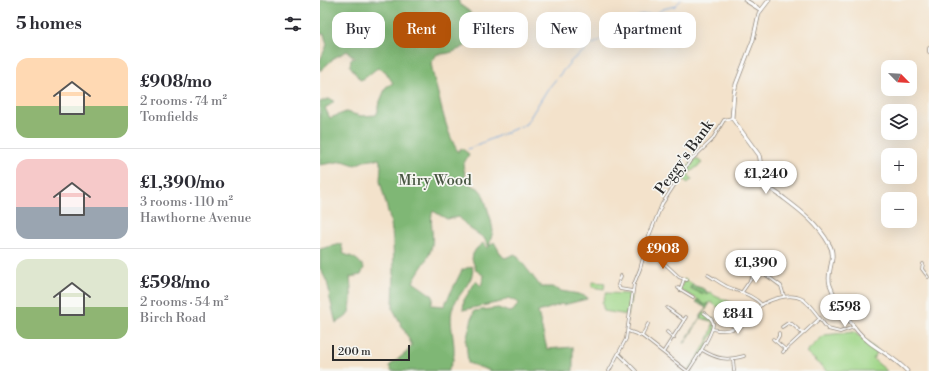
<!DOCTYPE html>
<html lang="en">
<head>
<meta charset="utf-8">
<style>
  body { margin:0; font-family:"Libre Bodoni",serif; background:#f7f7f7; color:#2b2b33; height:100vh; display:flex; flex-direction:column; font-size:15px; white-space:nowrap }
  * { box-sizing:border-box; margin:0 }
  p { font-size:13px; color:#7c7c81 }
  .icon { flex:none; width:22px; height:22px; fill:none; stroke:currentColor; stroke-width:2; stroke-linecap:round; stroke-linejoin:round }
  .map { position:relative; flex:1; overflow:hidden }
  .drawer { display:flex; flex-direction:column; background:#fff; width:320px }
  .drawer>* { flex:none }
  .top-card { position:absolute; left:12px; top:12px; width:380px; height:36px; display:flex; gap:8px }
  .needle { width:26px; rotate:114deg }
  .fabs { position:absolute; left:561px; top:60px; display:grid; gap:8px }
  .fabs a { display:grid; place-items:center; width:36px; height:36px; border-radius:8px; background:#fff; box-shadow:0 4px 16px #0002; font-size:20px }
  .scale { position:absolute; left:12px; bottom:10px; width:78px; box-sizing:border-box; padding-left:4px; border:2px solid #2b2b2b; border-top:0; font-size:11px; line-height:14px; white-space:nowrap; color:#2b2b2b; -webkit-text-stroke:3px #f6f6f2; paint-order:stroke }
  .price { position:absolute; translate:-50% -34px; padding:0 9px; border-radius:14px; background:#fff; color:#222; font-size:13px; line-height:26px; filter:drop-shadow(0 1px 2px #0008) }
  .price::after { content:''; position:absolute; left:50%; top:24px; width:12px; height:9px; margin-left:-6px; background:inherit; clip-path:polygon(0 0,100% 0,50% 100%) }
  .price.selected { background:#b45309; color:#fff }
  ul { padding:0; list-style:none }
  li { display:flex; align-items:center; gap:12px; height:100px; padding:0 16px }
  li+li { border-top:1px solid #e1e1e2 }
  li span { display:grid; place-items:center; flex:none; width:112px; height:80px; border-radius:12px; color:#555 }
  li>.icon { margin-inline-start:auto }
  span .icon { width:48px; height:48px; fill:#fffc; stroke-width:1 }
  li b { font-size:17px }
  h2 { display:flex; justify-content:space-between; align-items:center; height:48px; padding:0 16px; font-size:17px }
  .chip { padding:0 14px; border-radius:12px; background:#fff; box-shadow:0 4px 16px #0002; font-size:14px; line-height:36px }
  .chip.selected { background:#b45309; color:#fff }
  main { display:flex; flex:1; min-height:0 }
  .map>svg:first-child { display:block }
  .green { fill:#9fd687; stroke:#658059 }
  .forest { fill:#7fb774; stroke:#557150 }
  .lines { fill:none; stroke-linecap:round; stroke-linejoin:round }
  .stream { stroke:#71a5dd; stroke-width:1 }
  .street-casing { stroke:#8f867b; stroke-width:3.5 }
  .secondary-casing { stroke:#8f867b; stroke-width:4.5 }
  .street { stroke:#fff; stroke-width:2 }
  .secondary { stroke:#fff; stroke-width:3 }
  .labels { text-anchor:middle; stroke-width:3.5; stroke-linejoin:round; paint-order:stroke }
  .street-label { font-size:15px; fill:#2b2b2b; stroke:#f6f6f2 }
  .park-label { font-size:15px; fill:#485642; stroke:#f6f6f2 }
</style>
</head>
<body>
<main>
<section class="drawer">
<h2>5 homes<svg class="icon" aria-label="filters" viewBox="0 0 24 24"><path d="M4 7h16M4 17h16"/><circle cx="9" cy="7" r="2"/><circle cx="15" cy="17" r="2"/></svg></h2>
<ul>
<li><span style="background:linear-gradient(#ffd9b3 60%,#8fb573 0)"><svg class="icon" aria-label="home" viewBox="0 0 24 24"><path d="M3 11l9-7 9 7M6 9v11h12V9"/></svg></span><div><b>£908/mo</b><p>2 rooms · 74 m²</p><p>Tomfields</p></div></li>
<li><span style="background:linear-gradient(#f6c9c9 60%,#9aa5b1 0)"><svg class="icon" aria-label="home" viewBox="0 0 24 24"><path d="M3 11l9-7 9 7M6 9v11h12V9"/></svg></span><div><b>£1,390/mo</b><p>3 rooms · 110 m²</p><p>Hawthorne Avenue</p></div></li>
<li><span style="background:linear-gradient(#dfe7d0 60%,#8fb573 0)"><svg class="icon" aria-label="home" viewBox="0 0 24 24"><path d="M3 11l9-7 9 7M6 9v11h12V9"/></svg></span><div><b>£598/mo</b><p>2 rooms · 54 m²</p><p>Birch Road</p></div></li>
</ul>
</section>
<div class="map">
<svg width="609" height="371" viewBox="0 0 609 371">
  <rect width="100%" height="100%" fill="#f6f6f2"/>
  <filter id="ink" filterUnits="userSpaceOnUse"><feTurbulence type="fractalNoise" baseFrequency=".025" numOctaves="2"/><feDisplacementMap in="SourceGraphic" scale="8" xChannelSelector="R" yChannelSelector="G"/><feConvolveMatrix kernelMatrix="1 2 1 2 8 2 1 2 1" color-interpolation-filters="sRGB"/></filter>
  <filter id="wash" filterUnits="userSpaceOnUse"><feTurbulence type="fractalNoise" baseFrequency=".012" numOctaves="4" result="noise"/><feDisplacementMap in="SourceGraphic" scale="16" xChannelSelector="R" yChannelSelector="G"/><feGaussianBlur stdDeviation="0.9" result="paint"/><feColorMatrix in="noise" values="0 0 0 0 0 0 0 0 0 0 0 0 0 0 0 0 0 1.4 0 .05"/><feComposite in="paint" operator="in"/></filter>
  <g filter="url(#wash)">
    <rect width="100%" height="100%" fill="#f3e2cb"/>
    <g class="green">
      <path d="M376 158 382 163 368 174 372 179 368 183 364 180 367 174 365 173 368 166Z"/>
      <path d="M364 279 373 284 370 288 383 294 391 292 395 296 418 305 412 312 404 316 400 309 391 302 384 305 379 300 360 290Z"/>
      <path d="M272 282 285 283 284 289 272 287Z"/>
      <path d="M286 293 309 294 311 296 308 315 284 311 282 303Z"/>
      <path d="M384 313 391 319 393 317 396 330H397C391 337 386 343 386 352L380 356 371 371H368C377 357 392 339 393 322L381 318Z"/>
      <path d="M534 332 558 351 553 359 567 371H507L486 352 504 335Z"/>
    </g>
    <g class="forest">
      <path d="M0 0H139V4L149 11 153 16 151 18 155 26 153 42C141 48 131 55 117 54L111 63C113 78 118 91 121 106 125 121 129 136 137 150L138 152 141 148 149 154 143 165 147 183 158 188 163 194 171 220 173 231 169 246 174 242 182 256 185 258 195 254 197 256 221 287H232L241 291 259 294 267 297V299L243 305 242 304 218 312 227 349 253 347V371H171L148 363 146 341 154 311 178 308 189 312 193 311 199 303 188 298 181 302 143 310 144 300 156 281 161 286 164 276 156 270 152 259 153 254 156 249 163 243 167 248 169 247 164 238 149 228 139 217 127 219 113 211C109 219 114 235 112 245 110 259 98 270 93 282L113 296V300L111 305 124 306 142 270 152 266C157 280 135 296 132 310 129 324 135 340 134 354 134 360 130 366 128 371H72L69 366 87 352 92 345 73 309 74 272 73 241 71 223 60 181 61 165 59 159 44 161 35 165 23 161 0 165V102L8 99 13 100V103L5 108 10 118 26 112 41 116 56 115 58 111V106L66 87 73 83 65 71 58 68C52 71 46 79 40 80L30 66 31 59 35 58 27 51 14 58 0 71V60L7 45 4 34H0Z"/>
      <path d="M21 244 24 254C33 257 39 259 44 268L41 275 30 277C31 287 33 308 27 316 24 319 19 321 16 323L9 295 10 294 7 282 0 268V249Z"/>
      <path d="M372 285 382 288 389 293C384 295 374 291 370 287Z"/>
      <path d="M378 300 384 305 390 303 365 343H364L386 308 376 302Z"/>
    </g>
    <g class="lines">
      <path class="stream" d="M148 149 206 124 227 90 252 60 273 44 279 41 288 33 296 31 308 21 320 15 337 13 343 9 355 6 361 0"/>
    </g>
  </g>
  <g filter="url(#ink)">
    <g class="lines">
      <defs>
        <g id="street">
          <path d="M609 52V48"/>
          <path d="M326 246 359 277 367 280"/>
          <path d="M427 261 461 286 464 296"/>
          <path d="M603 264 602 269 608 277"/>
          <path d="M388 275C395 279 401 284 408 287 420 292 433 295 442 305"/>
          <path d="M301 276 298 285 300 289 312 291"/>
          <path d="M358 288 373 297"/>
          <path d="M360 290 364 279"/>
          <path d="M422 292 438 269"/>
          <path d="M347 308 364 320"/>
          <path d="M462 327 468 323 472 324 482 333"/>
          <path d="M392 329C406 332 419 330 429 319 431 316 433 312 436 309 446 300 469 292 482 299 491 304 501 321 508 329L520 332 534 327"/>
          <path d="M308 331 322 336 367 371"/>
          <path d="M347 332 354 338"/>
          <path d="M322 336 328 324"/>
          <path d="M453 339 466 350"/>
          <path d="M456 341 459 336V333"/>
          <path d="M382 350C397 359 406 361 424 356"/>
          <path d="M344 351 366 317"/>
          <path d="M463 352 499 319"/>
          <path d="M299 354 316 371"/>
          <path d="M413 359 414 371"/>
          <path d="M289 371 306 339 314 284 320 269 329 236 342 204 370 161 392 140 404 120 412 118"/>
          <path d="M368 371C374 362 394 333 393 323 392 318 388 316 384 313"/>
        </g>
        <g id="secondary">
          <path d="M425 0 441 10"/>
          <path d="M449 0 439 13 433 40 416 84 414 93 412 118 439 155C442 164 439 173 444 182 448 189 458 193 465 199 481 211 499 225 509 244 518 258 505 272 510 285 516 302 534 331 549 342 562 352 576 359 587 371"/>
        </g>
      </defs>
      <use href="#street" class="street-casing"/>
      <use href="#secondary" class="secondary-casing"/>
      <use href="#street" class="street"/>
      <use href="#secondary" class="secondary"/>
    </g>
  </g>
  <g class="labels">
    <g class="street-label">
      <text transform="translate(364 157) rotate(-54)" y="5">Peggy's Bank</text>
    </g>
    <g class="park-label">
      <text x="115" y="185">Miry Wood</text>
    </g>
  </g>
</svg>
<div class="fabs">
<a><svg class="needle" viewBox="-14 -14 28 28"><path d="M0-13l5 13h-10z" fill="#e53935"/><path d="M0 13l5-13h-10z" fill="#7c7c81"/></svg></a>
<a><svg class="icon" aria-label="layers" viewBox="0 0 24 24"><path d="M12 4l9 5-9 5-9-5zM3 14l9 5 9-5"/></svg></a>
<a>+</a>
<a>−</a>
</div>
<div class="scale">200 m</div>
<b class="price" style="left:446px;top:195px">£1,240</b>
<b class="price selected" style="left:343px;top:270px">£908</b>
<b class="price" style="left:436px;top:284px">£1,390</b>
<b class="price" style="left:525px;top:328px">£598</b>
<b class="price" style="left:418px;top:335px">£841</b>
<div class="top-card">
<a class="chip">Buy</a>
<a class="chip selected">Rent</a>
<a class="chip">Filters</a>
<a class="chip">New</a>
<a class="chip">Apartment</a>
</div>
</div>
</main>
</body>
</html>
